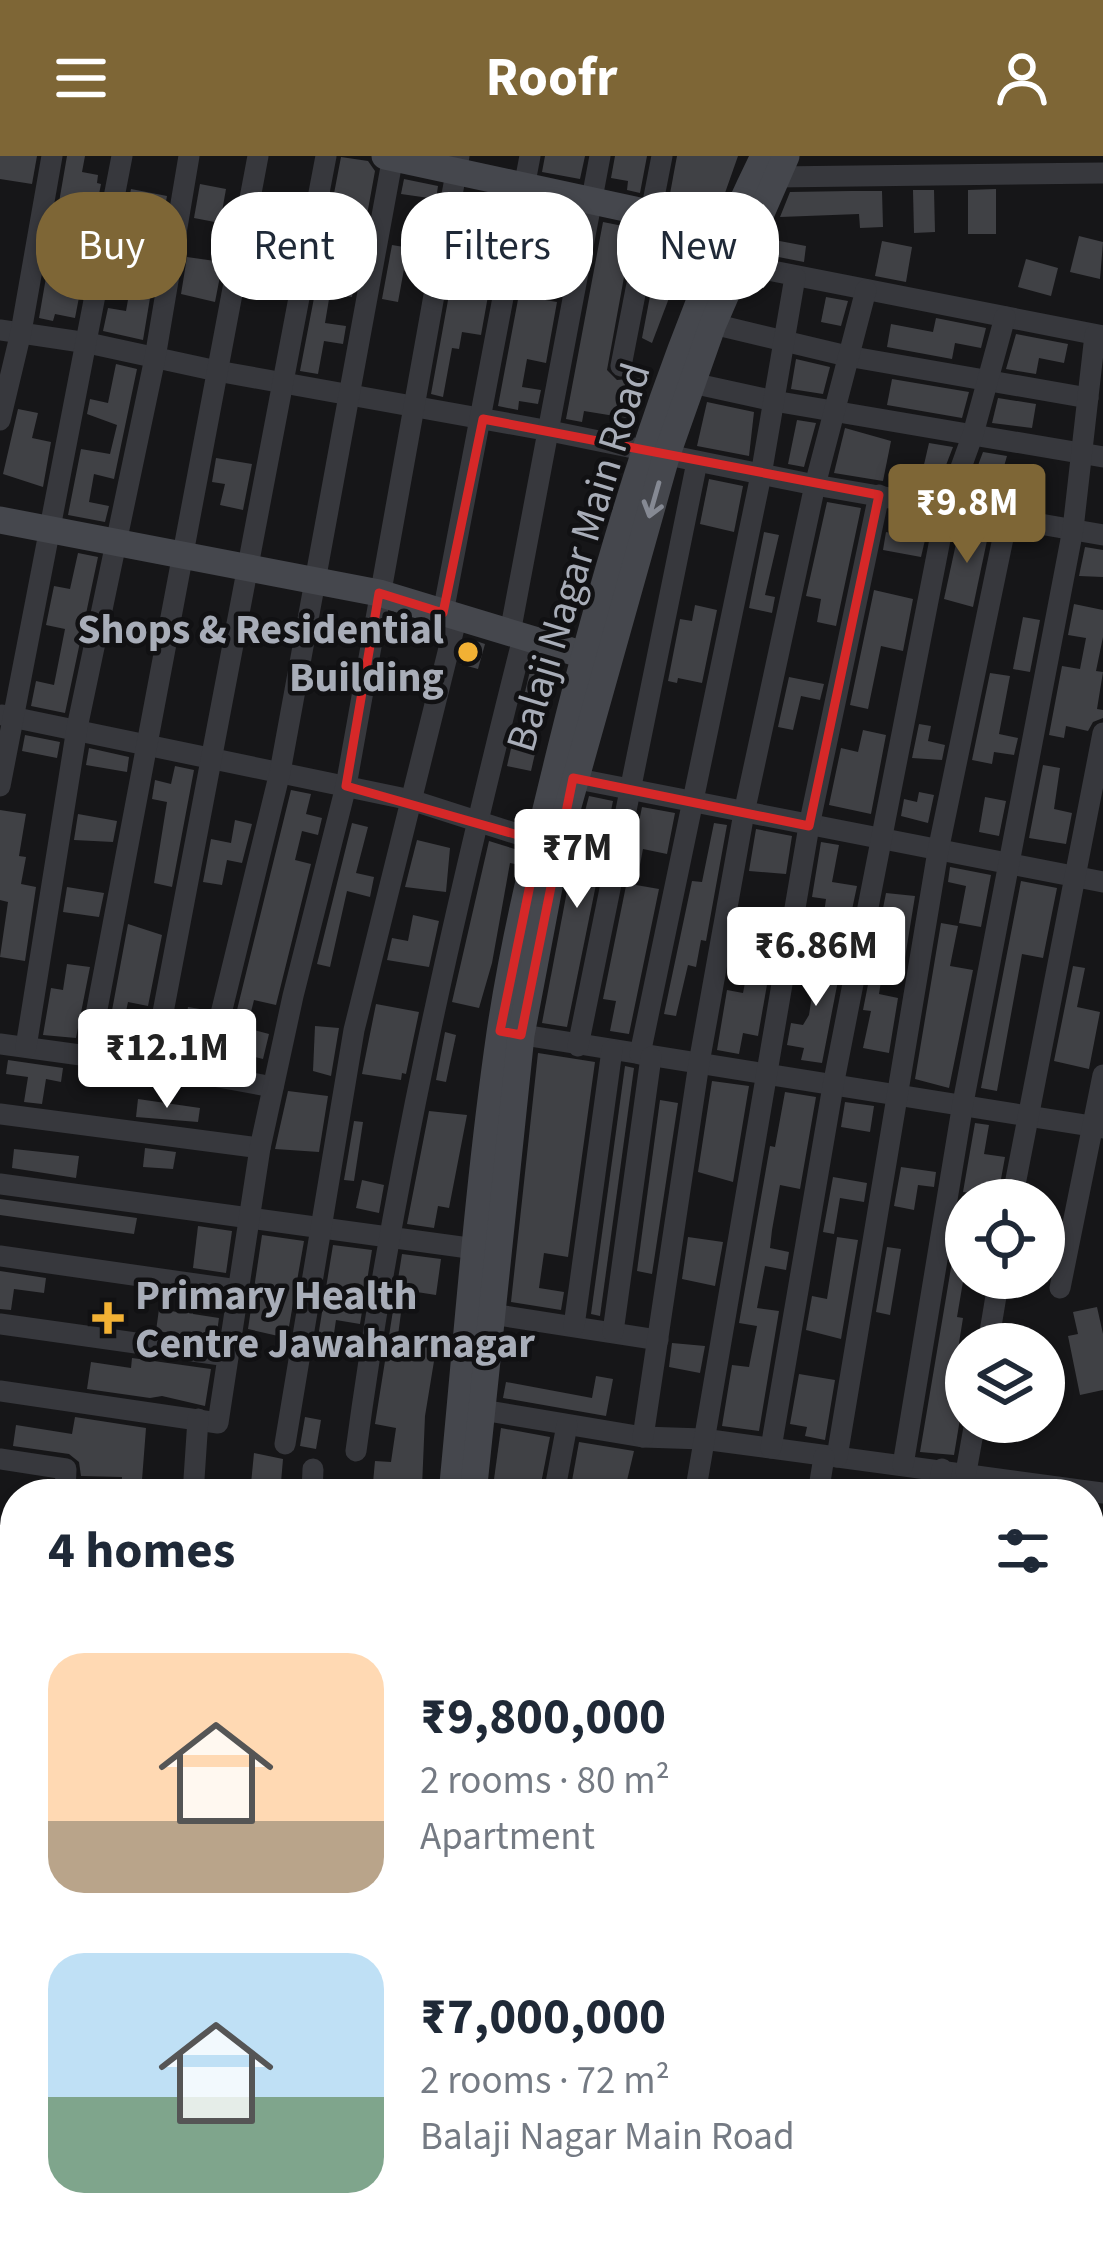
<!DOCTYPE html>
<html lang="en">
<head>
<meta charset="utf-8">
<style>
  body { margin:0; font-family:"Source Sans 3",sans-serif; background:#f6f6f7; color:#1f2937; height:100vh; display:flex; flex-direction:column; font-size:45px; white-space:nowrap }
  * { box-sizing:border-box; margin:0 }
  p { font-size:39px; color:#747a83 }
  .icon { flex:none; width:66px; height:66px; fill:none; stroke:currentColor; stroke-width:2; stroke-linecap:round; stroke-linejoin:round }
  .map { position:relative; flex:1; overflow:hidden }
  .side { position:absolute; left:0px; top:1323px; width:1104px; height:768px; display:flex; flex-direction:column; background:#fff; border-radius:48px 48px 0 0; box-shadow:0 3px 9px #0004 }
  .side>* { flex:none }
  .top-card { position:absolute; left:36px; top:36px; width:1032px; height:108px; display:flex; gap:24px }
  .buttons { position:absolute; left:945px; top:1023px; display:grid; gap:24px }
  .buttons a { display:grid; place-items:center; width:120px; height:120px; border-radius:50%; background:#fff; box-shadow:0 3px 9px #0004; font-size:60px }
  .price { position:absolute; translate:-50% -102px; padding:0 27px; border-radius:12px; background:#fff; color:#222; font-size:39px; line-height:78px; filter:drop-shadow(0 3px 6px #0008) }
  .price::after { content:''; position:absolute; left:50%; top:72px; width:36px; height:27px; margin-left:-18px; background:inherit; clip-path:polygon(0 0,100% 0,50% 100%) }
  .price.current { background:#7e6636; color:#fff }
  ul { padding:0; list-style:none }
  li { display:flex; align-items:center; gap:36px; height:300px; padding:0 48px }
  li span { display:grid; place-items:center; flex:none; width:336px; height:240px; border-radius:36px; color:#555 }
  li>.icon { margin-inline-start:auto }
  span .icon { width:144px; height:144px; fill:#fffc; stroke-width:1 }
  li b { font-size:51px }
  h2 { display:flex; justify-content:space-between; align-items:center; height:144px; padding:0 48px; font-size:51px }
  .pill { padding:0 42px; border-radius:48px; background:#fff; box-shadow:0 3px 9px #0004; font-size:42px; line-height:108px }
  .pill.current { background:#7e6636; color:#fff }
  header { display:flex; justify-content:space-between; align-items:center; height:156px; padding:0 48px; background:#7e6636; color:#fff; font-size:54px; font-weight:700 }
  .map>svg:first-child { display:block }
  .building { fill:#404145 }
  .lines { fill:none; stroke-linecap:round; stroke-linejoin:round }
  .street { stroke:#37383d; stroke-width:21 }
  .secondary { stroke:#45474d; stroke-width:27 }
  .oneway { stroke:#858993 }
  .marked { fill:none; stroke:#d62828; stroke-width:9; stroke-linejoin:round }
  .poi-dot { fill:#f2b134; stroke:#111113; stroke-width:4.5 }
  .labels { text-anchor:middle; stroke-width:9; stroke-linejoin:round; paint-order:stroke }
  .street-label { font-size:42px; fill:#a8adb8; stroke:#111113 }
  .poi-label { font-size:42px; font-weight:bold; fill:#a8adb8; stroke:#111113; text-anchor:end }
</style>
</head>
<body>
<header><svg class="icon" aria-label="menu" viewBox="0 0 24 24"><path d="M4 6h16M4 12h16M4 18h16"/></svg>Roofr<svg class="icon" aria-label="person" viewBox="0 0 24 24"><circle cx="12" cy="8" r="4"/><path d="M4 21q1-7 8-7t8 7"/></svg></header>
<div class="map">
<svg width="1103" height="2091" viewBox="0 0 1103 2091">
  <rect width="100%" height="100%" fill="#161618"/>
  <g class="building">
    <path d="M0 0H37L32 28 0 23Z"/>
    <path d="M67 0H85L82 16 98 19 97 27 101 28 75 162 55 158 53 165 39 162Z"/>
    <path d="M545 0H585L580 23 542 16Z"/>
    <path d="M615 0H647L640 37 627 34 628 25 611 22Z"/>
    <path d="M677 0H738L719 54 669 43Z"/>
    <path d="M341 1 368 5 375 15 367 59 346 56 343 73 340 72 335 102 358 107 352 141 330 137 325 167 346 170 343 188 324 185 318 218 300 215Z"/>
    <path d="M404 23 438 30 436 43 401 38Z"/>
    <path d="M200 28 226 33 220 67 194 62Z"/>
    <path d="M131 33 167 40 164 56 144 53 133 108 155 112 143 184 103 175 108 152 126 155 131 127 113 124Z"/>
    <path d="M996 33V78H968V34Z"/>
    <path d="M913 34H934L935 76 914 77Z"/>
    <path d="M851 35H882L883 71 860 72 859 58 780 61 790 36Z"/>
    <path d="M468 36 506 45 504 56 465 49Z"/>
    <path d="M536 51 574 59 564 112 544 109 551 70 533 67Z"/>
    <path d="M603 66 633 72 607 214 617 224 640 222 635 246 630 245 627 262 584 255 582 266 566 263Z"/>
    <path d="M414 68 431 71 423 117 404 113 398 146 382 143 392 89 410 92Z"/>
    <path d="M220 77 228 79 215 146 181 138 187 101 215 105Z"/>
    <path d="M460 78 480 81 475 109 493 112 481 179 462 176 459 193 452 192 443 241 431 238Z"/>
    <path d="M1079 80 1103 86 1100 123 1070 116Z"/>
    <path d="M769 83 806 90 804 106 763 98Z"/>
    <path d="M882 85 912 91 906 126 875 120Z"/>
    <path d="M1026 103 1058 112 1051 140 1018 131Z"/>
    <path d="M523 117 543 121 539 143 557 146 546 207 527 203 522 231 541 234 538 248 519 245 518 254 498 250Z"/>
    <path d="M651 135 669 142 652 187 642 182Z"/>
    <path d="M826 141 848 145 841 170 821 166Z"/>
    <path d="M936 162 986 172 981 192 955 187 952 203 887 191 891 168 933 176Z"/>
    <path d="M1016 178 1068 188 1064 207 1039 202 1036 218 1006 213Z"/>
    <path d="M796 203 830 211 823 238 791 233Z"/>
    <path d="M116 208 137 213 114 323 94 318 89 346 109 350 105 366 68 359 81 293 110 298 117 269 87 258 90 243 108 247Z"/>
    <path d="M892 223 969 236 962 262 887 249Z"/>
    <path d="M998 242 1036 248 1032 272 992 267Z"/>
    <path d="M707 246 754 256 749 300 697 290Z"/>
    <path d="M18 253 38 257 32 282 51 286 43 331 3 318Z"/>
    <path d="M797 264 816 267 804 311 788 308Z"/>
    <path d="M845 272 891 285 883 325 834 317Z"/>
    <path d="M929 287 953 291 938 330 920 326Z"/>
    <path d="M983 296 1007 300 994 345 967 339Z"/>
    <path d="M216 302 252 308 243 354 220 349 225 328 212 326Z"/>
    <path d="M709 323 743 330 734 376 700 368Z"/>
    <path d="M827 346 861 352 836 470 817 466 821 443 806 440Z"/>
    <path d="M960 369 989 375 973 451 944 443Z"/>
    <path d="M764 376 779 379 765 439 775 441 772 457 749 452Z"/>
    <path d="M886 376 925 384 921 401 883 394Z"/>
    <path d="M1085 391 1103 394V421L1079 420Z"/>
    <path d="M78 397 98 401 65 557 31 550 36 525 54 529 65 473 46 469 54 430 70 433Z"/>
    <path d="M874 434 913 443 903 495 881 490 868 553 850 549Z"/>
    <path d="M1074 448 1103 454V481L1096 515 1103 516 1097 553 1103 554V562L1093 566 1088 575 1066 570 1064 582 1049 579 1062 510 1080 513 1086 482 1068 479Z"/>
    <path d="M695 449 717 454 702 527 678 522 677 527 668 525 680 463 692 465Z"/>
    <path d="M1023 461 1040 464 1030 516 1013 513Z"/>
    <path d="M467 482 485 488 478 513 460 508Z"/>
    <path d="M530 515 554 520 550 541 525 536Z"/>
    <path d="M990 517 1010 520 999 578 1018 582 1014 599 994 596 992 608 972 604Z"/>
    <path d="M789 521 824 528 820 544 801 540 793 574 778 571Z"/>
    <path d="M919 568 931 570 928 585 945 589 942 604 912 602Z"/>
    <path d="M863 574 886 579 871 658 829 649 841 592 858 596Z"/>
    <path d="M515 575 539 580 531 615 507 610Z"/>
    <path d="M25 579 60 586 57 602 22 595Z"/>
    <path d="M89 592 129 601 127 616 86 609Z"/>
    <path d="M1043 609 1060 612 1054 653 1072 657 1066 688 1029 682Z"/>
    <path d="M175 610 194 614 172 731 154 727 167 646 152 643 155 624 171 628Z"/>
    <path d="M291 634 311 638 306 658 322 662 318 679 302 675 295 704 311 708 276 849 254 844 247 872 269 878 263 903 234 896 231 908 224 907Z"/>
    <path d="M919 636 934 639 928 667 901 660 904 643 917 646Z"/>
    <path d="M589 640 613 645 567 871 542 867 575 693Z"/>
    <path d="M985 641 1006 645 999 680 979 676Z"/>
    <path d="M642 651 675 657 667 698 643 693 636 729 659 733 629 878 610 875 616 845 603 843Z"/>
    <path d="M0 654 26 658 19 700 26 701 21 728 36 731 25 805 0 801 8 746 0 744Z"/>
    <path d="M78 658 117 665 113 686 74 684Z"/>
    <path d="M235 664 252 668 242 707 227 704 222 729 203 726 211 683 231 687Z"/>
    <path d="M352 667 368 671 356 717 374 721 370 741 347 735 330 811 317 808Z"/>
    <path d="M714 667 727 669 706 785 701 784 696 811 688 809 676 860 664 858 692 725 702 726Z"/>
    <path d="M756 673 792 680 786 718 749 715Z"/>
    <path d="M417 684 450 692 446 736 405 731Z"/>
    <path d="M489 685 518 694 515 708 510 707 492 807 479 852 452 846Z"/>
    <path d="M821 686 839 689 832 726 857 730 849 768 823 764 826 743 812 741Z"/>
    <path d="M950 711 991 719 981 771 959 767 966 730 948 726Z"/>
    <path d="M1021 725 1057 732 1043 802 1022 798 997 935 981 932Z"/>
    <path d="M67 731 104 737 99 761 63 756Z"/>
    <path d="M886 737 915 740 905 802 885 799 879 838 898 842 889 897 863 892 871 855 863 854Z"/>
    <path d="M413 759 439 765 429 811 387 804 392 782 408 785Z"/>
    <path d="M941 767 958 770 950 810 973 814 949 932 915 923Z"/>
    <path d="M128 768 162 779 148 850 128 846 119 889 106 887Z"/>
    <path d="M751 796 772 800 758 880 743 877 739 898 717 894 727 834 743 837Z"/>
    <path d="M802 802 841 809 822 907 801 904 804 892 787 889 791 867 803 869 809 859 814 827 798 824Z"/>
    <path d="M67 808 90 811 76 882 43 879 51 832 63 834Z"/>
    <path d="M1073 810 1085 812 1077 851 1100 856 1089 913 1054 905Z"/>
    <path d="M376 848 419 856 406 918 402 917 401 924 362 918Z"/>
    <path d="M188 851 206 854 195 900 171 895 175 876 183 878Z"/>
    <path d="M315 870 339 872 331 920 313 915Z"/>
    <path d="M445 876 456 879 446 926 436 924Z"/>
    <path d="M538 897 595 906 568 1101 544 1097 539 1132 564 1136 561 1154 511 1146Z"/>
    <path d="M8 904 63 912 61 926 46 923 42 948 24 946 28 921 6 918Z"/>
    <path d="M625 910 634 912 600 1160 591 1158Z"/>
    <path d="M712 925 749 930 733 1026 698 1016Z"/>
    <path d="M288 935 328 940 319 996 275 993Z"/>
    <path d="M785 936 816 941 800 1033 780 1029 772 1074 770 1092 789 1096 786 1114 765 1110 757 1152 779 1155 759 1275 722 1270 732 1209 749 1211 757 1170 739 1167 770 990 775 991Z"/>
    <path d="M138 943 200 952 198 966 136 961Z"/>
    <path d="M660 944 678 947 652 1118 637 1115Z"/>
    <path d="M845 946 874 950 870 976 841 971Z"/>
    <path d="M429 955 467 959 449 1052 438 1050 434 1072 407 1068Z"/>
    <path d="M354 965 363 966 354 1025 344 1024Z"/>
    <path d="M975 967 989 969 984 998 1005 1001 999 1034 979 1031 978 1038 963 1036Z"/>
    <path d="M145 992 176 996 173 1013 143 1011Z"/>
    <path d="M14 993 79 1000 76 1022 12 1012Z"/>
    <path d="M901 1011 936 1016 934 1031 918 1029 914 1054 894 1050Z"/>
    <path d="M833 1021 867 1027 864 1046 840 1042 834 1078 823 1076Z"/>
    <path d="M362 1024 384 1029 379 1057 356 1052Z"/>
    <path d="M0 1043 137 1062 134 1078 0 1059Z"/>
    <path d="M198 1070 232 1075 226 1117 193 1112Z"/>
    <path d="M262 1079 304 1085 287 1182 248 1173Z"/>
    <path d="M688 1081 723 1086 715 1130 682 1123Z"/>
    <path d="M837 1081 858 1084 841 1183 806 1174 812 1140 827 1143Z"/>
    <path d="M333 1089 372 1094 360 1168 336 1164 333 1184 318 1181Z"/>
    <path d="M887 1091 901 1093 890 1159 876 1156Z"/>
    <path d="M402 1098 441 1103 436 1139 404 1134 397 1187 436 1193 425 1260 422 1331 373 1327 375 1305 391 1306 396 1272 375 1268Z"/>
    <path d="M952 1106 966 1108 957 1161 963 1162 950 1243 966 1246V1254L960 1263 954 1299 920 1296Z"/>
    <path d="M0 1115 46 1122 44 1137 14 1133 11 1154 0 1153Z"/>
    <path d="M179 1141 195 1143 193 1158 219 1162 216 1183 156 1175 159 1153 177 1156Z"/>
    <path d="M1097 1151 1103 1178V1234L1080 1239 1068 1180 1078 1178 1073 1156Z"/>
    <path d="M672 1187 705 1190 700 1217 669 1211Z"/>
    <path d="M132 1202 211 1213 205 1250 162 1240 150 1242 87 1233 91 1206 131 1212Z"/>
    <path d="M799 1218 835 1224 825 1284 805 1280 807 1271 790 1268Z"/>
    <path d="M596 1220 613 1223 606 1260 503 1242 506 1226 592 1242Z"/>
    <path d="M75 1261 146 1272 141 1337 121 1336 122 1321 81 1320 79 1306 69 1298 13 1290 16 1269 72 1278Z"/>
    <path d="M305 1261 321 1264 316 1293 300 1290Z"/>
    <path d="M501 1272 550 1281 539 1338H492Z"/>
    <path d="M579 1286 634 1295 625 1333 572 1325Z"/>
    <path d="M254 1297 283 1303 280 1338H250Z"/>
    <path d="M0 1452 15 1454V1491L0 1489Z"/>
    <path d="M0 1590 15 1592V1630L0 1628Z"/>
    <rect x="1089" y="1719" width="14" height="64"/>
  </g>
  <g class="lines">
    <g class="street">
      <path d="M775 21 1103 17"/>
      <path d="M696 68 685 117 708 127"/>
      <path d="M737 108 1103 180"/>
      <path d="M713 168 847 200 1088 242"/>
      <path d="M0 174 88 187 217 215 550 275 815 329 1103 379"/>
      <path d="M621 210 662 0"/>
      <path d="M692 227 774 245 1103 301"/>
      <path d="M0 264 21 176 52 0"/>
      <path d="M443 457 530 0"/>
      <path d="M2 559 411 644 539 685"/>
      <path d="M573 622 1103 726"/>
      <path d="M0 630 122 0"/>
      <path d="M511 877 1103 972"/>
      <path d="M0 888 153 909 273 931"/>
      <path d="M578 890 697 306"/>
      <path d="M26 891 77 572 155 202 189 0"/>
      <path d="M640 898 761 319 795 121"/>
      <path d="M88 901 258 0"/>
      <path d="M153 909 326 0"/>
      <path d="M206 919 280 616 393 0"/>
      <path d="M0 958 260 992"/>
      <path d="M0 1028 476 1093"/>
      <path d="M1012 1044 1103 577"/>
      <path d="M0 1100 238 1134"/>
      <path d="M1060 1132 1103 919"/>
      <path d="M492 1158 658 1184"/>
      <path d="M0 1168 228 1200"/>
      <path d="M574 1170 612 894"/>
      <path d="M613 1176 651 901"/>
      <path d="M988 1188 999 1122"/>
      <path d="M0 1235 218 1267 260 992 293 840 346 630 459 0"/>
      <path d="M482 1254 643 1281 703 1283 1103 1337"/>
      <path d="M643 1281 699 907 744 657 815 329 866 134"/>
      <path d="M285 1288 354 874 457 460"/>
      <path d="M771 1292 833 930 946 353 973 278 1005 161"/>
      <path d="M356 1295C393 1020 455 751 523 482L510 477 600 0"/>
      <path d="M837 1301 938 695 1007 363"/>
      <path d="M0 1303 66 1313 65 1338"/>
      <path d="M903 1309 963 947 1073 373 1095 179"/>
      <path d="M966 1316 975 1266"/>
      <path d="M193 1338 198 1263"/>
      <path d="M312 1338 313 1313"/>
      <path d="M554 1338 567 1269"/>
      <path d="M695 1338 809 670 879 339"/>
      <path d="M818 1338 824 1301"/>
      <path d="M937 1338 942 1313"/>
      <path d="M0 1372 15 1374"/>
      <path d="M0 1437 15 1439"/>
      <path d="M0 1511 15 1513"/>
      <path d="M0 1575 15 1577"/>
      <path d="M1089 1581 1103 1584"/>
      <path d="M0 1645 15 1647"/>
      <path d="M1089 1704H1103"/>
      <path d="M0 1732 15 1736"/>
      <path d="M1089 1804 1103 1805"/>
      <path d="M0 2028 15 2029"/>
      <path d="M361 2076 376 2091"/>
      <path d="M197 2091 198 2076"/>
      <path d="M284 2091V2076"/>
      <path d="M561 2091 562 2076"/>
      <path d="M763 2091 917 2077 935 2091"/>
      <path d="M1087 2091 1103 2072"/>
    </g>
    <g class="secondary">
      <path d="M385 0 727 74"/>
      <path d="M0 364 379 437 584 499"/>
      <path d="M452 1338C467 1184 478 1029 500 877 514 781 538 686 561 592 611 390 672 187 764 0"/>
      <path d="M473 1338 521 879 557 689 666 301 713 168 786 0"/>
      <path d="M411 2076 413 2091"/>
    </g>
  </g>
  <defs><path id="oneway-shaft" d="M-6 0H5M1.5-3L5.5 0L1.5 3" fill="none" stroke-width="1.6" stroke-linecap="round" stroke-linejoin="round" transform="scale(3)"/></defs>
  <use class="oneway" href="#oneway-shaft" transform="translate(654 344) rotate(106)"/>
  <path class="marked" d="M483 263 879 339 809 670 573 622 521 879 500 875 539 685 346 630 379 437 443 457Z"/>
  <g class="poi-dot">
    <circle cx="468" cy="496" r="12"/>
    <path d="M102 1144h12v12h12v12h-12v12h-12v-12h-12v-12h12z"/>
  </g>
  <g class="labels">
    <g class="street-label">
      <text transform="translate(577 401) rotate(-73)" y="15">Balaji Nagar Main Road</text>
    </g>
    <g class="poi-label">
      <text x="444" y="487">Shops &amp; Residential<tspan x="444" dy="48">Building</tspan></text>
      <text x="135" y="1153" text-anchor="start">Primary Health<tspan x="135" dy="48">Centre Jawaharnagar</tspan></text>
    </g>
  </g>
</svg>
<div class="buttons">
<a><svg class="icon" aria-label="locate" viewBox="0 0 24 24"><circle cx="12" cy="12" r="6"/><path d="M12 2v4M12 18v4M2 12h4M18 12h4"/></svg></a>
<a><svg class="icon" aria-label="layers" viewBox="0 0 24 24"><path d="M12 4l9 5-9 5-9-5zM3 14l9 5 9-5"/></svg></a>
</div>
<b class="price current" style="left:967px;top:410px">₹9.8M</b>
<b class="price" style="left:577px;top:755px">₹7M</b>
<b class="price" style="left:816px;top:853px">₹6.86M</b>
<b class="price" style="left:167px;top:955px">₹12.1M</b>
<div class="top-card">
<a class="pill current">Buy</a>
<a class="pill">Rent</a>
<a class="pill">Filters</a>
<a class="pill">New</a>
</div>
<section class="side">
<h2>4 homes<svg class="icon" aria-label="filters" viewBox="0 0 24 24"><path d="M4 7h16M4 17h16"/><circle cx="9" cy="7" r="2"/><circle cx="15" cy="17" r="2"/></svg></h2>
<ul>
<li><span style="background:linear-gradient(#ffd9b3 70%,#b9a48a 0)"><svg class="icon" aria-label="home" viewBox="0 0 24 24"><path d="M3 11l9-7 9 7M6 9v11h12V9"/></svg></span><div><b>₹9,800,000</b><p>2 rooms · 80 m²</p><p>Apartment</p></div></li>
<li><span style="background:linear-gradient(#bfe0f5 60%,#7fa58c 0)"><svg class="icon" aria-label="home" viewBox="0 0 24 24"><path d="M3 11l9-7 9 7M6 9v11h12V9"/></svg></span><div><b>₹7,000,000</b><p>2 rooms · 72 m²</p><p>Balaji Nagar Main Road</p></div></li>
</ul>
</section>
</div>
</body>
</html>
